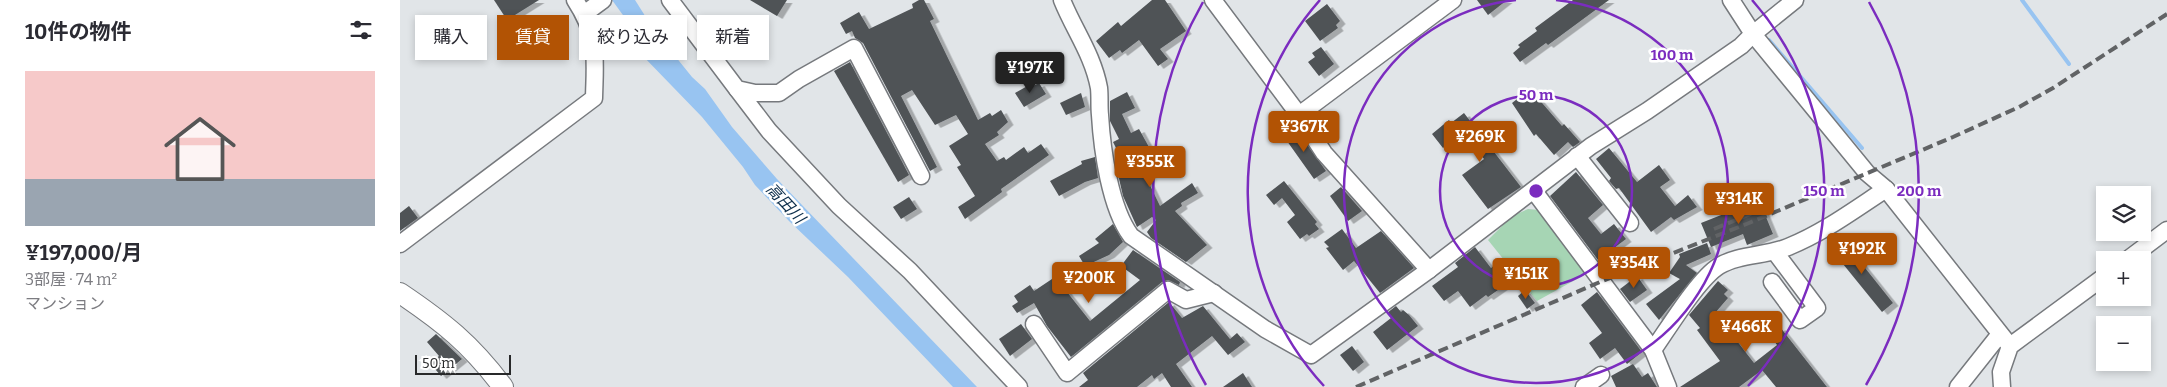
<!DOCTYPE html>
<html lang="ja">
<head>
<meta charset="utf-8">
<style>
  body { margin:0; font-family:Bitter,"Noto Sans JP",serif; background:#f2f2f3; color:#2b2b33; height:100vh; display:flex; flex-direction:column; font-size:19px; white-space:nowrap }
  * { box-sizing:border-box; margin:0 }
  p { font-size:16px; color:#7c7c81 }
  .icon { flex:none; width:28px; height:28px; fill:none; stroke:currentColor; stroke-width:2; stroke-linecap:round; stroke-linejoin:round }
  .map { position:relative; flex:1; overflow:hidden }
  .side { display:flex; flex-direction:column; background:#fff; width:400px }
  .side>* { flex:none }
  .guide { position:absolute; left:15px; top:15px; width:475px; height:45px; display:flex; gap:10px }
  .fabs { position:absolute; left:1696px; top:186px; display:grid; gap:10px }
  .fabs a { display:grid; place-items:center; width:55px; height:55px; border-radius:0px; background:#fff; box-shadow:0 2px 8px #0003; font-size:25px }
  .scale { position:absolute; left:15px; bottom:12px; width:96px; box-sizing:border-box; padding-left:5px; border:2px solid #28292a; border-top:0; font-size:14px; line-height:18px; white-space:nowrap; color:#28292a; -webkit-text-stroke:4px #fff; paint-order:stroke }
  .price { position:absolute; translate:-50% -42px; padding:0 11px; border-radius:5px; background:#b25304; color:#fff; font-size:16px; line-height:32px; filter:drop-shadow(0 1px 2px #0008) }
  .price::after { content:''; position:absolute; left:50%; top:30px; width:15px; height:11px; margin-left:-8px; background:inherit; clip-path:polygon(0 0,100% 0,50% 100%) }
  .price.selected { background:#222; color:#fff }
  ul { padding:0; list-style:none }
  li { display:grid; align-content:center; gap:10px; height:265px; padding:0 25px }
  li span { display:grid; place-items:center; height:155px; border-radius:0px; color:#555 }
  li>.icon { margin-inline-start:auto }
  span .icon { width:90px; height:90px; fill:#fffc; stroke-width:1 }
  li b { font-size:21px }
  h2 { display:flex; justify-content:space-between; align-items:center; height:60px; padding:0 25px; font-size:21px }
  .pill { padding:0 18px; border-radius:0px; background:#fff; box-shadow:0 2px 8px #0003; font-size:18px; line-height:45px }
  .pill.selected { background:#b25304; color:#fff }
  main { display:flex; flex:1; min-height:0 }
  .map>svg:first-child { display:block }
  .green { fill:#a6d5b4 }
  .water { fill:#98c4f1 }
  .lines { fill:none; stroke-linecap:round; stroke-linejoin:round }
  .stream { stroke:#98c4f1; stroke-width:4 }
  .building { fill:#4f5356; filter:url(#shadow) }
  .minor-casing { stroke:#76797d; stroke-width:19 }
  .major-casing { stroke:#76797d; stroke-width:22 }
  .minor { stroke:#fff; stroke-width:16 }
  .major { stroke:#fff; stroke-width:20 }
  .rail { stroke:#616365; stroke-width:4; stroke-dasharray:10 5; stroke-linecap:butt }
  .ring { fill:none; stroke:#7b2cbf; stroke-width:2.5 }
  .labels { text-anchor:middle; stroke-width:5; stroke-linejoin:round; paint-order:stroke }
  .water-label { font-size:16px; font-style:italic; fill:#0c2d4a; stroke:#fff }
  .centre { fill:#7b2cbf; stroke:#fff; stroke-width:2.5 }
  .ring-label { font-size:15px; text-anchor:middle; font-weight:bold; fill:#7b2cbf; stroke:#fff; stroke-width:5; stroke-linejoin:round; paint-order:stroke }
</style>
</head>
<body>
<main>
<section class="side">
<h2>10件の物件<svg class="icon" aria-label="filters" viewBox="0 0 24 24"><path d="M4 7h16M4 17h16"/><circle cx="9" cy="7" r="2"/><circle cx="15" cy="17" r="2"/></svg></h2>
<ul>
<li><span style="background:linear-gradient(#f6c9c9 70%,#9aa5b1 0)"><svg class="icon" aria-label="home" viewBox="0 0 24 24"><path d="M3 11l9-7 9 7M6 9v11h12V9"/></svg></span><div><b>¥197,000/月</b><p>3部屋 · 74 m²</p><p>マンション</p></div></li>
</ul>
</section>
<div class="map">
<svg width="1767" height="387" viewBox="0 0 1767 387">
  <defs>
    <filter id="shadow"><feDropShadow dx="5.5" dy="3" stdDeviation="0" flood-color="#0004"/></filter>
  </defs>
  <rect width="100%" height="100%" fill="#e1e5e8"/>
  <path class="green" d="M1128 209 1139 210 1186 274 1137 301 1088 240 1112 216Z"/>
  <path class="water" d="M212 0H235L254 30 292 77 305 89 332 127 377 179 577 387H553L448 277 389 221 355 185 343 167 302 117 241 54 228 22Z"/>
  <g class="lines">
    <g class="stream">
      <path d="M1622 0 1669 64"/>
      <path d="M1369 40 1462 148"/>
    </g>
  </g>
  <g class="building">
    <path d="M94 0H139L107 20Z"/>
    <path d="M350 0H387L377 16Z"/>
    <path d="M519 0H524L534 19 530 21 578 120 590 113 592 116 601 110 608 122 597 132 599 135 585 144 597 161 604 157 606 160 624 147 628 153 641 144 649 155 601 189 602 192 565 219 558 207 575 196 557 167 561 165 549 146 568 134 556 115 535 125 512 90 501 96 537 167 530 171 463 43 455 38 452 31 446 34 440 23 459 12 469 29 513 8 512 4Z"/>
    <path d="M752 0H765L786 31 760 49 768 59 758 66 739 40 722 53 720 50 709 58 696 41 718 22 721 26Z"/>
    <path d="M1077 0H1107L1088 15Z"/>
    <path d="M1173 0H1209L1148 45 1146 43 1120 62 1113 53 1120 47 1118 45 1137 31 1135 28Z"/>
    <path d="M927 4 940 21 936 25 938 28 920 41 905 21Z"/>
    <path d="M921 47 934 64 919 76 908 62 915 57 912 53Z"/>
    <path d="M450 62 509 175 498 182 434 71Z"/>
    <path d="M639 83 646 94 624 107 615 93 631 84 633 86Z"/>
    <path d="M1130 89 1162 126 1164 124 1180 142 1173 147 1168 142 1154 155 1136 134 1134 136 1112 103Z"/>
    <path d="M727 92 735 108 722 114 731 133 739 129 760 167 745 175 760 206 792 183 798 193 781 203 782 206 775 211 807 245 786 262 751 238 747 232 756 220 752 217 737 227 723 196 717 170 725 166 713 142 719 139 710 121V101Z"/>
    <path d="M681 93 685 107 666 115 660 103Z"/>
    <path d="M1064 113 1121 187 1088 209 1062 175 1084 159 1063 132 1043 148 1032 134 1049 120 1051 123Z"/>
    <path d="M891 127 894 131 896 129 926 171 914 179 882 134Z"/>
    <path d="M1209 148 1237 182 1259 165 1270 180 1260 187 1275 206 1288 195 1297 207 1274 220 1271 217 1251 232 1219 188 1216 189 1209 181 1211 178 1196 159Z"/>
    <path d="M695 157 698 178 685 182 659 196 650 181 682 164 681 161Z"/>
    <path d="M1176 172 1203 205 1188 218 1201 234 1214 224 1226 239 1210 251 1213 254 1201 264 1150 196Z"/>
    <path d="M884 181 917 222 915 224 919 229 909 236 907 234 900 239 887 222 895 215 882 198 874 205 866 195Z"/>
    <path d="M941 187 962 211 948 221 930 196Z"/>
    <path d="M509 197 517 209 501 219 493 207Z"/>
    <path d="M1359 200 1373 234 1347 245 1343 234 1311 247 1301 223Z"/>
    <path d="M9 206 18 218 0 231V213Z"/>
    <path d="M713 224 723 242 709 255 685 266 679 256 699 243 695 239Z"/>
    <path d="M942 229 956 248 981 231 1014 268 980 293 954 261 943 270 926 248 929 247 924 242Z"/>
    <path d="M1442 239 1493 303 1482 312 1430 248Z"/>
    <path d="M1307 243 1311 254 1286 265 1297 273 1259 320 1246 304 1280 279 1269 273 1280 257 1279 254Z"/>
    <path d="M1075 247 1091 268 1095 265 1108 283 1088 297 1086 295 1070 307 1058 291 1044 301 1032 286 1058 267 1055 263Z"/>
    <path d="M733 250 780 282 779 285 768 280 762 282 671 357 647 326 634 303 617 313 612 306 618 302 614 296 630 285 634 291 655 277 656 279 659 277 667 292 690 321 740 280 721 266Z"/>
    <path d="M1237 276 1247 290 1230 302 1220 289Z"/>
    <path d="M1318 281 1328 290 1324 294 1328 298 1315 313 1354 363 1377 345 1370 335 1380 327 1427 387H1376L1362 370 1339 387H1280L1320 361 1297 330 1300 328 1289 315Z"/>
    <path d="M1125 290 1135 303 1127 309 1118 296Z"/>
    <path d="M1197 292 1242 352 1227 364 1215 348 1200 359 1189 343 1202 333 1181 305Z"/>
    <path d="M769 302 782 318 803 306 830 339 837 333 845 342 828 355 812 336 776 364 792 387H771L762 373 754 379 752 375 737 387H679L688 380 683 373Z"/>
    <path d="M996 306 1001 312 1003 310 1009 315 1018 326 987 350 973 332 991 318 987 313Z"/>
    <path d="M621 324 632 339 610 356 599 339Z"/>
    <path d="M36 334 62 359 41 376 30 363 39 356 27 342Z"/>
    <path d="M952 346 964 362 953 371 940 355Z"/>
    <path d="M1233 364 1242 377 1248 373 1257 387H1216L1211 376Z"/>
    <path d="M843 373 852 387H823Z"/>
  </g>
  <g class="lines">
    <defs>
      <g id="minor">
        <path d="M270 0 337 89 355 93H379L399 79 454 48 521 176"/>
        <path d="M662 0C674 30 693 55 699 88 700 97 699 106 700 115 702 149 710 208 731 236L865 329 911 355 1029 270 1191 146 1247 111 1341 46 1353 34 1331 0"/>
        <path d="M813 0 899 115 924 153 1029 270"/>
        <path d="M1395 0 1353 34 1467 173 1486 189 1610 346"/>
        <path d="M184 14 203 0"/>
        <path d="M337 89 369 131 439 206 510 271 619 387"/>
        <path d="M899 115 1053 0"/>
        <path d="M1177 156 1230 223"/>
        <path d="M1134 191 1253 350 1268 387"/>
        <path d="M0 244 194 98C195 56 199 37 175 0"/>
        <path d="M1727 260 1767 230"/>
        <path d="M1372 282 1400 320 1417 308 1375 252"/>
        <path d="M634 324 667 373 768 290 786 300 814 293"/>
        <path d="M1253 350C1268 329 1298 279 1319 266 1339 254 1366 256 1388 247 1423 233 1454 210 1486 189"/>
        <path d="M1184 387 1201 375"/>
        <path d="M1558 387 1600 334"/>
        <path d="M1602 387 1601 372 1610 346 1705 276"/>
      </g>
      <path id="major" d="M0 293C43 322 71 344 103 387"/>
    </defs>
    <use href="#minor" class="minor-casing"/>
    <use href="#major" class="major-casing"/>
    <use href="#minor" class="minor"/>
    <use href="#major" class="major"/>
    <g class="rail">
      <path d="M1314 229 1365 208"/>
      <path d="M956 387 1200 282 1349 223 1553 137 1619 107 1653 88 1767 14"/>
    </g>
  </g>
  <g class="ring">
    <circle cx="1136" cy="191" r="96"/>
    <path d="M1156 0A192 192 0 1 1 1116 0"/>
    <path d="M924 386A288 288 0 0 1 920 0M1352 0A288 288 0 0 1 1348 386"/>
    <path d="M806 385A383 383 0 0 1 803 2M1469 2A383 383 0 0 1 1466 385"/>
  </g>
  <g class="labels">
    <g class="water-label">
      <text transform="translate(386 203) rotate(47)" y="6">高田川</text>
    </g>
  </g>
  <circle cx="1136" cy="191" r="8" class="centre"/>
  <g class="ring-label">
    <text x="1272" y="60">100 m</text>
    <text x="1136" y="100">50 m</text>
    <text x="1424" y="196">150 m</text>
    <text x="1519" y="196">200 m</text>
  </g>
</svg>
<div class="fabs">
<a><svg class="icon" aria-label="layers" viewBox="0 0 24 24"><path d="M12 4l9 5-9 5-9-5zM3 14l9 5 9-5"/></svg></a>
<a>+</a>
<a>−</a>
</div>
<div class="scale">50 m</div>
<b class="price selected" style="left:630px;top:94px">¥197K</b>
<b class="price" style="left:904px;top:153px">¥367K</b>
<b class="price" style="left:1080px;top:163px">¥269K</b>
<b class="price" style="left:750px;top:188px">¥355K</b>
<b class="price" style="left:1339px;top:225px">¥314K</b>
<b class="price" style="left:1462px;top:275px">¥192K</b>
<b class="price" style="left:1234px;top:289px">¥354K</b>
<b class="price" style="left:1126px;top:300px">¥151K</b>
<b class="price" style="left:689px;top:304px">¥200K</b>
<b class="price" style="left:1346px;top:353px">¥466K</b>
<div class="guide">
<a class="pill">購入</a>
<a class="pill selected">賃貸</a>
<a class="pill">絞り込み</a>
<a class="pill">新着</a>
</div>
</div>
</main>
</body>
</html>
